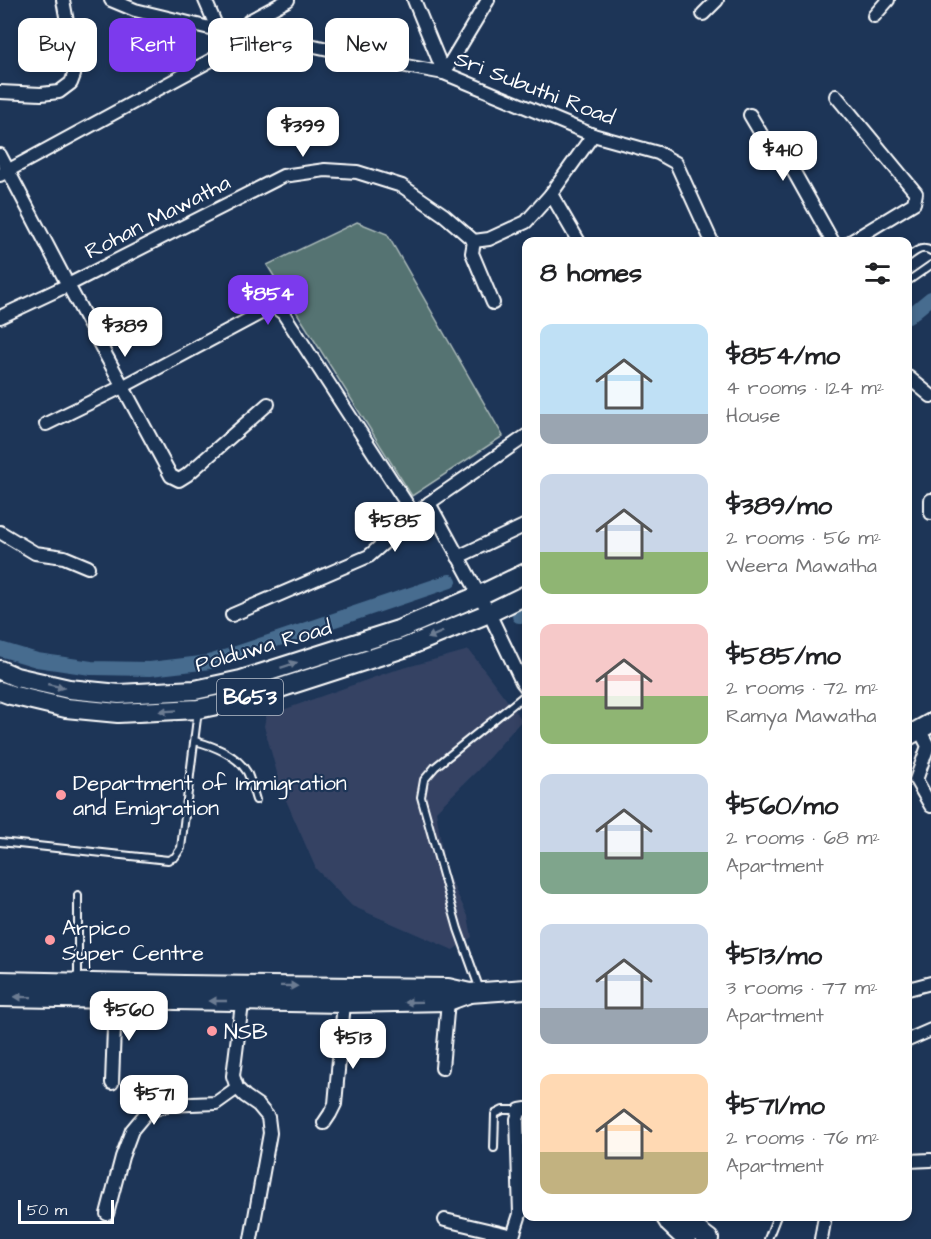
<!DOCTYPE html>
<html lang="en">
<head>
<meta charset="utf-8">
<style>
  body { margin:0; font-family:"Architects Daughter",sans-serif; background:#f6f6f6; color:#202124; height:100vh; display:flex; flex-direction:column; font-size:22px; white-space:nowrap }
  * { box-sizing:border-box; margin:0 }
  p { font-size:20px; color:#757577 }
  .icon { flex:none; width:33px; height:33px; fill:none; stroke:currentColor; stroke-width:2; stroke-linecap:round; stroke-linejoin:round }
  .map { position:relative; flex:1; overflow:hidden }
  .details { position:absolute; left:522px; top:237px; width:390px; height:984px; display:flex; flex-direction:column; background:#fff; border-radius:12px; box-shadow:0 3px 9px #0003 }
  .details>* { flex:none }
  .banner { position:absolute; left:18px; top:18px; width:414px; height:54px; display:flex; gap:12px }
  .scale { position:absolute; left:18px; bottom:15px; width:96px; box-sizing:border-box; padding-left:6px; border:3px solid #fff; border-top:0; font-size:16px; line-height:21px; white-space:nowrap; color:#fff; -webkit-text-stroke:4px #1d3557; paint-order:stroke }
  .price { position:absolute; translate:-50% -51px; padding:0 14px; border-radius:12px; background:#fff; color:#222; font-size:20px; line-height:39px; filter:drop-shadow(0 2px 3px #0008) }
  .price::after { content:''; position:absolute; left:50%; top:36px; width:18px; height:14px; margin-left:-9px; background:inherit; clip-path:polygon(0 0,100% 0,50% 100%) }
  .price.selected { background:#7c3aed; color:#fff }
  ul { padding:0; list-style:none }
  li { display:flex; align-items:center; gap:18px; height:150px; padding:0 18px }
  li span { display:grid; place-items:center; flex:none; width:168px; height:120px; border-radius:12px; color:#555 }
  li>.icon { margin-inline-start:auto }
  span .icon { width:72px; height:72px; fill:#fffc; stroke-width:1 }
  li b { font-size:26px }
  h2 { display:flex; justify-content:space-between; align-items:center; height:72px; padding:0 18px; font-size:26px }
  .pill { padding:0 21px; border-radius:12px; background:#fff; box-shadow:0 3px 9px #0003; font-size:21px; line-height:54px }
  .pill.selected { background:#7c3aed; color:#fff }
  .map>svg:first-child { display:block }
  .built { fill:#344364 }
  .green { fill:#557372; stroke:#aab9b8; stroke-width:1.5 }
  .lines { fill:none; stroke-linecap:round; stroke-linejoin:round }
  .canal { stroke:#476c8f; stroke-width:14 }
  .lane-casing { stroke:#fff; stroke-width:10 }
  .street-casing { stroke:#fff; stroke-width:16 }
  .primary-casing { stroke:#fff; stroke-width:22 }
  .lane { stroke:#1d3557; stroke-width:6 }
  .street { stroke:#1d3557; stroke-width:12 }
  .primary { stroke:#1d3557; stroke-width:18 }
  .oneway { fill:#6c7c92 }
  .poi-dot { fill:#ff9aa2; stroke:#1d3557; stroke-width:2 }
  .labels { text-anchor:middle; stroke-width:4.5; stroke-linejoin:round; paint-order:stroke }
  .shield { fill:#1d3557; stroke:#bbc2cd; stroke-width:1.5 }
  .shield-label { font-size:21px; font-weight:bold; fill:#fff }
  .street-label { font-size:22px; fill:#fff; stroke:#1d3557 }
  .poi-label { font-size:22px; fill:#fff; stroke:#1d3557; text-anchor:start }
</style>
</head>
<body>
<div class="map">
<svg width="931" height="1239" viewBox="0 0 931 1239">
  <rect width="100%" height="100%" fill="#1d3557"/>
  <filter id="ink" filterUnits="userSpaceOnUse"><feTurbulence type="fractalNoise" baseFrequency=".0167" numOctaves="2"/><feDisplacementMap in="SourceGraphic" scale="12" xChannelSelector="R" yChannelSelector="G"/><feConvolveMatrix kernelMatrix="1 2 1 2 8 2 1 2 1" color-interpolation-filters="sRGB"/></filter>
  <g filter="url(#ink)">
    <path class="built" d="M469 650 522 720 478 770 436 811 445 869 468 916 472 937 453 950 352 906 316 869 282 791 264 726 266 716 389 672Z"/>
    <path class="green" d="M357 222 387 234 503 436 412 496 267 265Z"/>
    <g class="lines">
      <g class="canal">
        <path d="M908 317 931 298"/>
        <path d="M519 616H526"/>
        <path d="M0 649 37 660 91 668 150 669 210 662 450 581"/>
      </g>
      <defs>
        <g id="lane">
          <path d="M908 257C915 252 922 245 931 251"/>
          <path d="M908 281 931 265"/>
          <path d="M195 741C214 746 236 754 247 772 251 780 253 791 256 800"/>
          <path d="M0 842 168 860 175 857 181 848 198 710"/>
          <path d="M78 982V895"/>
          <path d="M480 990 458 929 421 797 424 780 435 767 526 694"/>
          <path d="M494 1148 495 1114 503 1110H519"/>
          <path d="M768 1239 777 1216"/>
        </g>
        <g id="street">
          <path d="M111 0 135 10 218 30 239 45 249 21 288 0"/>
          <path d="M205 0 218 30"/>
          <path d="M414 0 444 73"/>
          <path d="M703 14 717 0"/>
          <path d="M874 16 888 0"/>
          <path d="M444 73 488 0"/>
          <path d="M0 92 41 94 59 92 71 83 74 75V60L63 0"/>
          <path d="M836 96 916 193 914 203 850 242"/>
          <path d="M750 115 763 137 785 156 833 242"/>
          <path d="M0 155 68 285 171 476 179 480 187 475 268 404"/>
          <path d="M0 175 239 45 287 40 406 66 444 73 593 135 658 153 676 163 712 242"/>
          <path d="M551 194 579 242"/>
          <path d="M474 241 472 253 493 303"/>
          <path d="M0 317 68 285 283 176 325 170 357 172 402 186 444 215 474 241 489 239 526 222 551 194 593 135"/>
          <path d="M908 377 931 396"/>
          <path d="M46 424 124 386 270 308H276L283 313 414 515"/>
          <path d="M931 500V513"/>
          <path d="M429 503 489 613 522 682 526 687"/>
          <path d="M0 532 35 553 64 557 88 567"/>
          <path d="M458 557 526 525"/>
          <path d="M232 615 369 556 429 503 526 436"/>
          <path d="M919 729 928 746 916 780 931 806"/>
          <path d="M908 989 931 983"/>
          <path d="M243 996 233 1076 237 1088 245 1096 258 1105 268 1117 270 1133 251 1239"/>
          <path d="M908 1040 931 1030"/>
          <path d="M442 1068 448 1001"/>
          <path d="M112 1083 115 1000"/>
          <path d="M324 1123 330 1114 335 1104 344 1003"/>
          <path d="M908 1161 931 1160"/>
          <path d="M107 1214 122 1157 132 1130 147 1112 167 1105 216 1103 237 1088"/>
          <path d="M445 1220 513 1236 520 1214 517 1119 520 1110 526 1109"/>
          <path d="M821 1239 825 1216"/>
        </g>
        <g id="primary">
          <path d="M0 670 16 677 69 689 119 694 195 690 241 680 398 630 480 595 526 573"/>
          <path d="M0 691 11 695 66 708 118 713 198 709 246 699 404 648 489 613 526 595"/>
          <path d="M908 736 931 723"/>
          <path d="M0 981 184 985 448 988 470 993 526 989"/>
          <path d="M0 997 344 1003 448 1001 470 993"/>
          <path d="M665 1216 670 1224 686 1239"/>
          <path d="M684 1216 690 1225 709 1239"/>
        </g>
      </defs>
      <use href="#lane" class="lane-casing"/>
      <use href="#street" class="street-casing"/>
      <use href="#primary" class="primary-casing"/>
      <use href="#lane" class="lane"/>
      <use href="#street" class="street"/>
      <use href="#primary" class="primary"/>
    </g>
    <defs><path id="oneway-solid" d="M-6-.8H1V-3.2L6.5 0L1 3.2V.8H-6Z" transform="scale(1.5)"/></defs>
    <g class="oneway">
      <use href="#oneway-solid" transform="translate(435 635) rotate(157)"/>
      <use href="#oneway-solid" transform="translate(289 665) rotate(-18)"/>
      <use href="#oneway-solid" transform="translate(56 686) rotate(13)"/>
      <use href="#oneway-solid" transform="translate(168 711) rotate(177)"/>
      <use href="#oneway-solid" transform="translate(289 986) rotate(1)"/>
      <use href="#oneway-solid" transform="translate(23 997) rotate(-179)"/>
      <use href="#oneway-solid" transform="translate(218 1001) rotate(-180)"/>
      <use href="#oneway-solid" transform="translate(413 1002) rotate(179)"/>
    </g>
  </g>
  <g class="poi-dot">
    <circle cx="61" cy="795" r="6"/>
    <circle cx="50" cy="940" r="6"/>
    <circle cx="212" cy="1031" r="6"/>
  </g>
  <g class="labels">
    <rect class="shield" x="217" y="679" width="66" height="36" rx="4.5"/>
    <g class="shield-label">
      <text x="250" y="704">B653</text>
    </g>
    <g class="street-label">
      <text transform="translate(535 87) rotate(21)" y="8">Sri Subuthi Road</text>
      <text transform="translate(157 216) rotate(-27)" y="8">Rohan Mawatha</text>
      <text transform="translate(263 645) rotate(-16)" y="8">Polduwa Road</text>
    </g>
    <g class="poi-label">
      <text x="73" y="790">Department of Immigration<tspan x="73" dy="25">and Emigration</tspan></text>
      <text x="62" y="935">Arpico<tspan x="62" dy="25">Super Centre</tspan></text>
      <text x="224" y="1039">NSB</text>
    </g>
  </g>
</svg>
<div class="scale">50 m</div>
<b class="price" style="left:303px;top:158px">$399</b>
<b class="price" style="left:783px;top:182px">$410</b>
<b class="price selected" style="left:268px;top:326px">$854</b>
<b class="price" style="left:125px;top:358px">$389</b>
<b class="price" style="left:395px;top:553px">$585</b>
<b class="price" style="left:129px;top:1042px">$560</b>
<b class="price" style="left:353px;top:1070px">$513</b>
<b class="price" style="left:154px;top:1126px">$571</b>
<div class="banner">
<a class="pill">Buy</a>
<a class="pill selected">Rent</a>
<a class="pill">Filters</a>
<a class="pill">New</a>
</div>
<section class="details">
<h2>8 homes<svg class="icon" aria-label="filters" viewBox="0 0 24 24"><path d="M4 7h16M4 17h16"/><circle cx="9" cy="7" r="2"/><circle cx="15" cy="17" r="2"/></svg></h2>
<ul>
<li><span style="background:linear-gradient(#bfe0f5 75%,#9aa5b1 0)"><svg class="icon" aria-label="home" viewBox="0 0 24 24"><path d="M3 11l9-7 9 7M6 9v11h12V9"/></svg></span><div><b>$854/mo</b><p>4 rooms · 124 m²</p><p>House</p></div></li>
<li><span style="background:linear-gradient(#c9d6e8 65%,#8fb573 0)"><svg class="icon" aria-label="home" viewBox="0 0 24 24"><path d="M3 11l9-7 9 7M6 9v11h12V9"/></svg></span><div><b>$389/mo</b><p>2 rooms · 56 m²</p><p>Weera Mawatha</p></div></li>
<li><span style="background:linear-gradient(#f6c9c9 60%,#8fb573 0)"><svg class="icon" aria-label="home" viewBox="0 0 24 24"><path d="M3 11l9-7 9 7M6 9v11h12V9"/></svg></span><div><b>$585/mo</b><p>2 rooms · 72 m²</p><p>Ramya Mawatha</p></div></li>
<li><span style="background:linear-gradient(#c9d6e8 65%,#7fa58c 0)"><svg class="icon" aria-label="home" viewBox="0 0 24 24"><path d="M3 11l9-7 9 7M6 9v11h12V9"/></svg></span><div><b>$560/mo</b><p>2 rooms · 68 m²</p><p>Apartment</p></div></li>
<li><span style="background:linear-gradient(#c9d6e8 70%,#9aa5b1 0)"><svg class="icon" aria-label="home" viewBox="0 0 24 24"><path d="M3 11l9-7 9 7M6 9v11h12V9"/></svg></span><div><b>$513/mo</b><p>3 rooms · 77 m²</p><p>Apartment</p></div></li>
<li><span style="background:linear-gradient(#ffd9b3 65%,#c2b280 0)"><svg class="icon" aria-label="home" viewBox="0 0 24 24"><path d="M3 11l9-7 9 7M6 9v11h12V9"/></svg></span><div><b>$571/mo</b><p>2 rooms · 76 m²</p><p>Apartment</p></div></li>
</ul>
</section>
</div>
</body>
</html>
